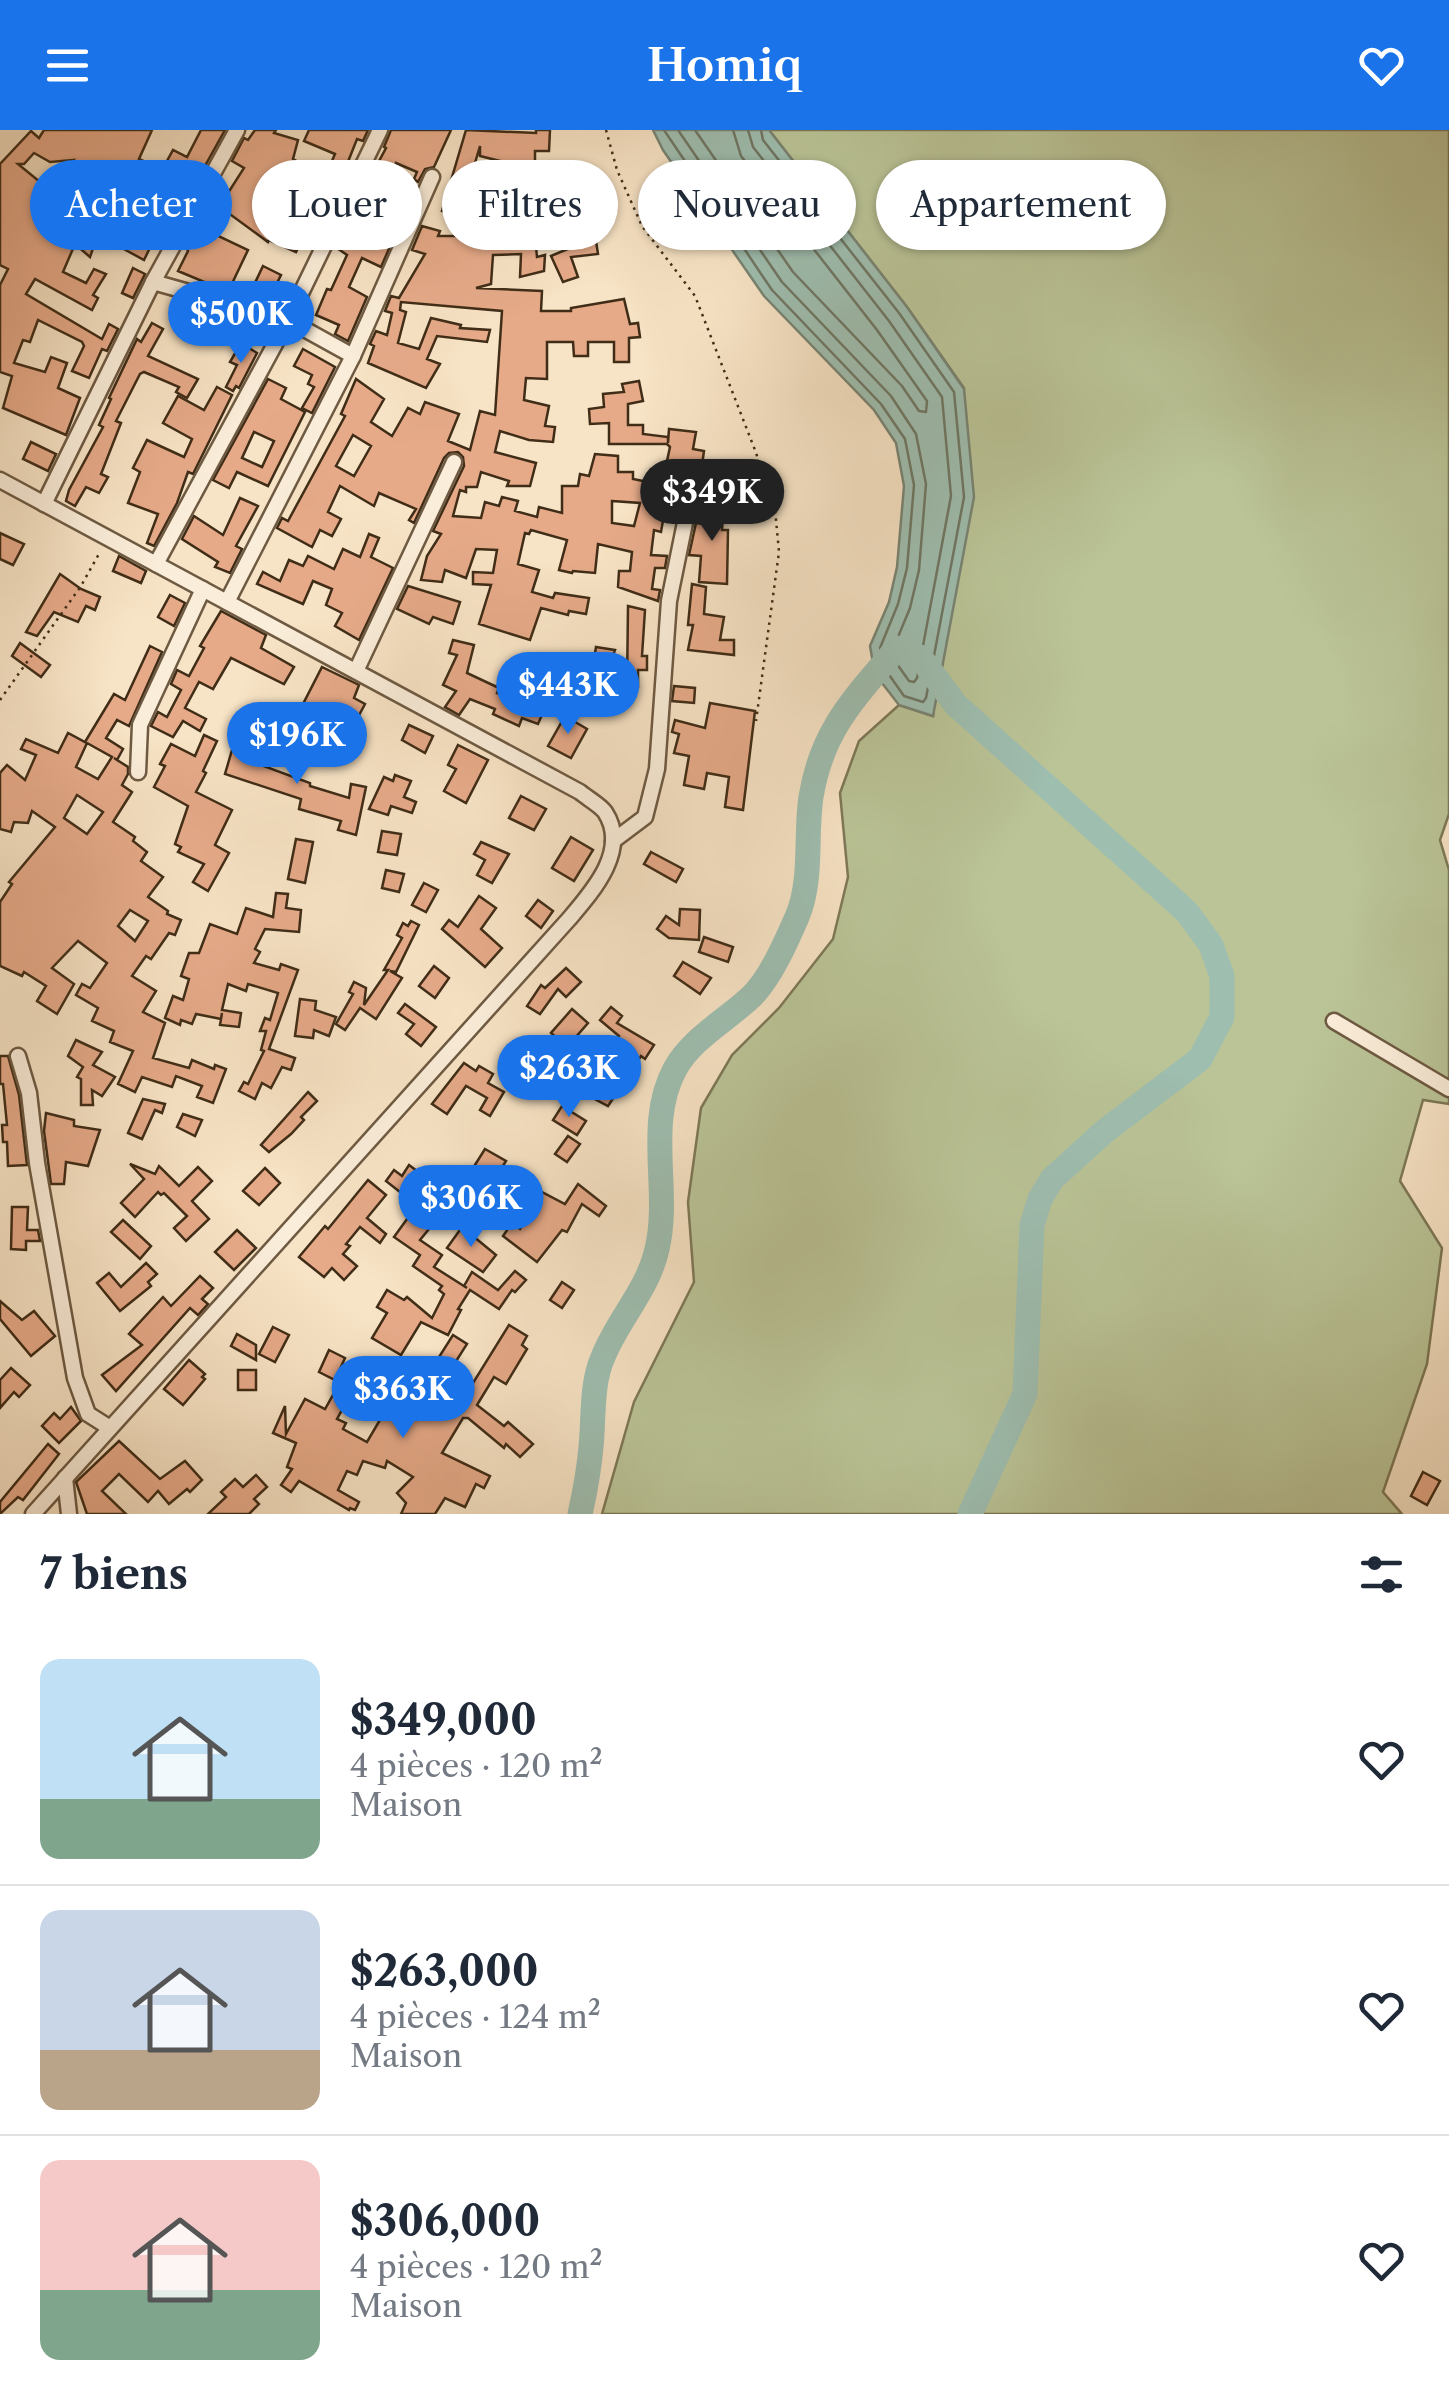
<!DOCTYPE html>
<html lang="fr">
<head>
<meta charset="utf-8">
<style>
  body { margin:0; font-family:"Libre Caslon Text",serif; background:#f2f2f3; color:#1f2937; height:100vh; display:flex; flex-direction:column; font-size:38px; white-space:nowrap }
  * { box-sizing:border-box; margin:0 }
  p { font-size:32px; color:#747a83 }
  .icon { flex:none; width:55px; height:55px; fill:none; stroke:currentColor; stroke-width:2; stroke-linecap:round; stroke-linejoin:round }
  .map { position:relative; height:1384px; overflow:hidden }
  .details { display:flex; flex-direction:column; background:#fff; flex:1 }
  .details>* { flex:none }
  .guide { position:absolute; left:30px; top:30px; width:1390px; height:90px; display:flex; gap:20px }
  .price { position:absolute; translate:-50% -85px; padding:0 22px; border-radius:35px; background:#1a73e8; color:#fff; font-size:32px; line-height:65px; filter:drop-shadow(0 2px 5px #0008) }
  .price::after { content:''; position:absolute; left:50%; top:60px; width:30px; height:22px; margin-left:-15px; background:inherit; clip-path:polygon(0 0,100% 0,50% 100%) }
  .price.on { background:#222; color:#fff }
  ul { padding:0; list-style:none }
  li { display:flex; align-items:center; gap:30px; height:250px; padding:0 40px }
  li+li { border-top:2px solid #e0e1e3 }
  li span { display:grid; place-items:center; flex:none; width:280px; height:200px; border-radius:20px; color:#555 }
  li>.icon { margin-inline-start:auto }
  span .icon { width:120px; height:120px; fill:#fffc; stroke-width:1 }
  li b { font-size:42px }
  h2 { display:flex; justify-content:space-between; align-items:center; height:120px; padding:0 40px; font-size:42px }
  .tag { padding:0 35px; border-radius:45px; background:#fff; box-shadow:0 2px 8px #0004; font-size:35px; line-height:90px }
  .tag.on { background:#1a73e8; color:#fff }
  header { display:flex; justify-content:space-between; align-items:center; height:130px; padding:0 40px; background:#1a73e8; color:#fff; font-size:45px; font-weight:600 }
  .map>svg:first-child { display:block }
  .green { fill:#bac497; stroke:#7d7857; stroke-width:2.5 }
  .water { fill:#9ebeb0; stroke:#788473; stroke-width:2.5 }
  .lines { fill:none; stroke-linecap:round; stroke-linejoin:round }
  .shore { stroke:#6f7664; stroke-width:2.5 }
  .river { stroke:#9ebeb0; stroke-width:25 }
  .building { fill:#e6aa89; stroke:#402d17; stroke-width:2.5; fill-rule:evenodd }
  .minor-casing { stroke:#6e5a42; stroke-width:19 }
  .path { stroke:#402d17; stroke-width:2.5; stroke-dasharray:2.5 5; stroke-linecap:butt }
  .minor { stroke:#faedd9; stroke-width:14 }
</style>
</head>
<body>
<header><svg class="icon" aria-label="menu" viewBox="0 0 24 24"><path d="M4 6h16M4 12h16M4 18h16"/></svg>Homiq<svg class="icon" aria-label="heart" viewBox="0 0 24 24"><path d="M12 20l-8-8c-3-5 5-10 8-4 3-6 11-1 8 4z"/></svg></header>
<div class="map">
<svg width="1449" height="1384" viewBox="0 0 1449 1384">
  <rect width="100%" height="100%" fill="#f7e3c5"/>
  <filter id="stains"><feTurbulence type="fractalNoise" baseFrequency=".002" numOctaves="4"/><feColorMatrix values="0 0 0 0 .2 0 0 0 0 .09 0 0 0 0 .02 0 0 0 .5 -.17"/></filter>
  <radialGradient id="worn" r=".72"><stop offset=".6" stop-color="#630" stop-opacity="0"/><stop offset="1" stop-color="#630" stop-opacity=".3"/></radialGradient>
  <path class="green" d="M769 0H1449V684L1440 710 1449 740V974L1423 970 1400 1051 1442 1118 1427 1234 1383 1362 1402 1384H602L634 1272 694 1152 688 1072 701 978 732 925 779 878 833 809 848 747 840 663 859 611 899 575 933 586 964 258 907 177Z"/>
  <path class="water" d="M653 0H769L907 177 964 259 974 367 933 586 899 575 875 544 870 516 889 472 897 437 904 356 896 313 874 280 764 166 663 20Z"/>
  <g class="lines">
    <g class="shore">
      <path d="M664 0 772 160 881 274 905 309 914 355 907 438 898 474 880 518 885 539 904 566 923 572 926 568 964 367 954 262 899 183 763 10 761 0"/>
      <path d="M678 0 782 152 891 266 916 304 926 354 919 440 910 478 893 519 897 534 909 551 914 552 917 548 951 366 942 267 889 191 753 17 748 0"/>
      <path d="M695 0 793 142 902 256 919 281 926 282 927 271 877 200 741 26 733 0"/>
    </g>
    <g class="river">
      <path d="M920 527 956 575 1187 782 1211 815 1222 846V887L1200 929 1105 1001 1052 1049 1040 1069 1032 1095 1025 1264 970 1384"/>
      <path d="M580 1384C585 1362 589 1339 591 1317 594 1287 591 1254 603 1227 618 1189 648 1160 657 1119 671 1061 645 994 675 939 692 908 727 890 752 866 771 847 786 812 797 787 813 749 805 706 811 667 822 599 855 568 897 518"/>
    </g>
  </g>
  <g class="building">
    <path d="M44 0H152L139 29 162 40 173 20 187 27 201 0H225L167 104 159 99 144 130 111 112 132 71 139 75 151 51 123 38 108 68 110 69 90 127 75 114 63 142 86 153 94 139 106 144 93 165 98 168 92 180 35 149 26 164 102 209 109 194 118 199 107 221 102 219 89 248 72 241 84 216 82 212 38 190 30 212 23 210 14 233 45 242 51 227 67 233 58 258 80 268 66 305 3 278 12 246 0 242V155L8 139 0 135V34L31 1 39 8ZM34 23 50 32 73 30 50 53 51 61 18 34H24Z"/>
    <path d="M255 0H276L274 3 298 10 293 29 325 47 335 24 304 11 309 0H368L363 11 357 9 334 67 327 64 317 85 325 89 318 104 307 99 296 122 269 110 268 112 227 82 214 104 248 120 228 162 178 141 188 121 185 115 195 97 200 98 216 71 221 74 244 38 232 31 244 8 248 10Z"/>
    <path d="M391 0H451L434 37 425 39 418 52 414 49 417 42 396 33 377 80 357 72 386 18 384 17Z"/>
    <path d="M466 0 536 3V0H550L549 21H535V35H521L519 61 546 60V75L532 76 537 127 545 125 544 141 520 147 521 124 493 125 491 154 476 158 542 161 541 181H571V178L624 169 630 194 638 193 640 207 629 208V232H614V212H588V226H574L573 212H547V249L526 248 524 270 549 276 545 296 555 297 553 312 529 310 500 301 495 322 536 333 530 356H507L509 351 481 342 477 357H466V362L460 360 453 386 481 388 485 372 499 376 502 367 518 371 515 381 537 387 539 377 562 383V356H578L580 344 589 346 595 324 618 326V342H633V349L658 354 652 383 664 385 661 402 654 400 651 425 667 426 665 438H655L652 459 660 460 658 471 618 457 619 441H630L632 422 598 414 595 443 573 441 572 443 559 440 567 410 531 400 529 404 525 403 518 434 539 440 532 462 553 468 555 463 589 468 586 484 569 481 568 485 541 478 530 510 479 494 491 455 473 454V442L493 443 497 420 476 419 466 448 445 440 442 452 421 450 427 426 441 404 433 401 464 336 463 327 458 322 449 323 444 328 414 393 409 390 416 379 379 363 374 376 340 356 328 382 341 389 332 406 320 400 312 417 277 398 282 388 288 391 345 286 341 284 356 249 384 269 371 292 392 306 408 278 420 284 425 272 459 284 448 311 470 320 480 281 495 285 502 181 401 172 400 180 406 182 398 213 419 219 431 188 461 195 460 198 490 200 487 212 437 206 427 229 440 234 426 258 368 233 374 216 370 214 376 201 387 205 392 183 385 181 391 166 399 168 425 124 412 120 422 96 440 101 438 106H479V113L513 112 510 77 483 78 482 63 506 61 508 33 480 26V16L459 87 442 81ZM353 305 371 316 354 346 336 336ZM612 371 640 373 634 396 612 393Z"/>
    <path d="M369 78 399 96 381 137 362 128 349 157 367 167 348 211 335 204 339 195 316 185 327 159 331 160 347 125 337 118 344 100 355 107Z"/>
    <path d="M596 111 598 124 571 127 578 147 563 152 551 126 582 113Z"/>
    <path d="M263 136 281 145 270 167 252 159Z"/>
    <path d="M133 138 145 144 133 168 122 163Z"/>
    <path d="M152 193 163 199 148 226 198 249 187 268 176 262 179 257 144 242 140 244 116 291 121 293 101 344 108 347 99 363 86 357 75 376 66 371 69 360 103 297 99 295 111 269 109 268 137 209 141 212Z"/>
    <path d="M241 213 257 223 239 258 236 256 233 261 226 257 237 235 230 232Z"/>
    <path d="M303 219 335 237 312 283 302 278 314 257 308 254 312 245 294 236Z"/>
    <path d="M268 249 286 258 281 269 305 282 268 356 237 342 229 358 213 350ZM254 302 274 311 262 337 242 328Z"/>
    <path d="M639 251 643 271 628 274V295H643V304L668 307V313L669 299 696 302 693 319 704 321 702 335 667 331 670 317 667 314H609V293L590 294 589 279 604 277 603 264 624 262 622 254Z"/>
    <path d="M217 257 232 265 193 344 188 342 177 373 154 416 147 413 158 384 128 373 140 342 133 338 147 310 184 327 192 309 163 293 178 266 204 280Z"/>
    <path d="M31 312 56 324 48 341 23 329Z"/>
    <path d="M706 367 724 368 722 400H728L727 454 699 452 701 426 689 425 696 393 704 394Z"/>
    <path d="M240 368 258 376 236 416 242 419 230 443 215 437 218 432 182 409 194 386 223 405Z"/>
    <path d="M0 403 24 414 13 435 0 429Z"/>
    <path d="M369 404 379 408 371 427 393 438 359 510 335 496 342 483 326 475 332 459 313 451 303 474 257 454 263 442 280 451 289 430 303 436 308 426 334 439 343 419 360 427Z"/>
    <path d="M119 426 146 441 141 453 113 441Z"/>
    <path d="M60 444 81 459 100 467 95 480 86 476 78 492 54 482 37 506 26 502Z"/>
    <path d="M692 454 706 457 704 484 724 487 720 510H734V525L688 520 693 495H688Z"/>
    <path d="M408 456 460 472 453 494 433 487 429 494 397 479Z"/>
    <path d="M170 465 185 473 174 496 158 487Z"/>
    <path d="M628 476 645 480 642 526H647V540H638V557H627Z"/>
    <path d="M221 481 266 505 261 518 294 537 284 554 231 528 213 559 199 552 185 578 206 589 200 601 183 591 173 607 151 596 158 582 167 587 181 560 171 554 177 540 189 546 204 518 200 516Z"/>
    <path d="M453 510 474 515 467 543 499 558 497 563 530 577 532 573 545 578 538 594 522 588 519 596 493 584 495 579 470 569 459 585 445 577 456 561 443 555 457 525 449 523Z"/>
    <path d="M20 513 50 535 41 547 12 526Z"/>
    <path d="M150 516 162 522 129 596 117 590 106 608 123 619 117 630 114 628 128 637V644L122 655 132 662 113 692 135 707 133 711 147 722 141 731 163 747 148 767 168 781 167 784 181 790 175 805 169 803 151 829 146 826 132 846 156 861 143 882 165 893 153 928 189 938 192 930 214 939 215 935 226 939 213 973 197 967 202 956 176 946 172 957 142 947 135 962 118 954 133 921 110 912 114 901 92 891 98 878 76 865 82 854 90 858 107 833 78 811 52 838 74 854 57 884 37 871 46 856 24 842 22 846 0 836V772L12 754 9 752 55 697 32 681 28 693 14 692 11 702 0 699V643L7 635 25 650 36 625 21 619 26 609 58 623 68 603 85 612 114 564 125 570ZM87 613 112 627 98 649 76 637ZM77 665 103 682 87 704 64 688ZM130 780 148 791 135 811 118 796Z"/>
    <path d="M596 517 615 520 600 560 563 546 560 553 546 548 552 528 584 539 586 534 593 536Z"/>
    <path d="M322 537 359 555 354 568 365 574 358 587 349 582 346 588 319 577 315 584 301 578Z"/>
    <path d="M674 556 695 558 694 573 672 571Z"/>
    <path d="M710 573 755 581 743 680 725 677 729 647 707 643 704 659 684 655 689 626 674 623 679 604 672 602 675 590 705 598Z"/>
    <path d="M565 586 587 599 571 628 548 616Z"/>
    <path d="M269 589 288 595 282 613 264 607Z"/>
    <path d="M247 594 260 599 250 631 310 653V656L349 668 351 654 366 657 356 705 338 700 341 691 299 679 301 669 225 644 232 620 238 622Z"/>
    <path d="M409 595 433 606 425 623 402 610Z"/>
    <path d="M204 605 217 611 203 641 206 643 196 662 232 680 215 715 229 723 208 761 193 752 204 734 178 722 181 717 175 714 188 676 154 657 165 636 160 634 171 614 195 626Z"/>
    <path d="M458 615 488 630 466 673 444 661 456 639 448 635Z"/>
    <path d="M395 645 411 651 404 667 416 672 412 683 391 676 388 685 369 679 384 647 393 651Z"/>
    <path d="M521 666 546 679 534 700 509 688Z"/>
    <path d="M382 701 401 704 397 725 378 722Z"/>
    <path d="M571 707 593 720 574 751 552 738Z"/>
    <path d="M296 709 313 712 305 753 288 749Z"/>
    <path d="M481 712 509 724 492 753 477 745 485 730 474 724Z"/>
    <path d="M651 722 683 739 676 752 644 734Z"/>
    <path d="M386 740 404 744 399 762 382 758Z"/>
    <path d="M424 753 438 760 426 782 412 775Z"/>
    <path d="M276 763 288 764 286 778 301 780 299 802 265 799 255 819 260 822 254 833 279 840 281 834 298 840 269 919 295 928 291 940 282 937 271 958 262 953 255 969 239 961 244 952 248 954 264 921 261 920 266 901H260L265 888 270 890 278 863 248 854 246 861 228 854 222 880 241 883 239 897 220 895 222 883 221 889 196 884 192 894 181 890 180 895 165 888 173 866 183 870 189 849 181 846 189 823H199L210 794 237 804 246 778 273 787Z"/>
    <path d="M479 766 496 778 481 799 502 818 485 837 442 799 449 790 458 797Z"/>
    <path d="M538 770 553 781 541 798 526 786Z"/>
    <path d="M680 779 700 780 699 810 669 808 657 799 666 786 679 795Z"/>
    <path d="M411 791 419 795 396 842 390 841 402 848 376 889 360 878 345 900 336 894 353 864 349 862 354 852 366 858 364 875 388 840H384L402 808 397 805 403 793 408 796Z"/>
    <path d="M704 807 733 817 728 832 699 822Z"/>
    <path d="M683 832 711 848 700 864 674 846Z"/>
    <path d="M434 836 449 848 435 868 419 856Z"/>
    <path d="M566 838 581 852 566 867 558 859 540 884 527 876 541 855 545 858Z"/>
    <path d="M300 869 316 871 315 880 336 887 329 906 314 900 313 908 295 906Z"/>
    <path d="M405 874 436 897 421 916 406 904 414 894 398 883Z"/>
    <path d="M611 877 622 886 617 893 654 915 645 929 641 926 608 976 576 959 588 940 600 948 621 914 616 911 619 906 600 890Z"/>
    <path d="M572 879 588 893 567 917 551 903Z"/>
    <path d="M76 910 102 922 93 935 115 947 102 966 92 960 93 975H81V949L77 947 83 937 68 926Z"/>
    <path d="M0 926H8L19 965 27 1035 8 1036 7 1012H3L2 995H7L3 954H0Z"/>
    <path d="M464 933 476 941 479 936 493 944 488 953 504 962 490 986 480 980 487 968 466 956 447 984 432 974Z"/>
    <path d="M308 962 317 971 301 987 304 990 291 1004 269 1022 261 1015Z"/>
    <path d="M143 969 165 974 162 983 155 980 142 1009 128 1003Z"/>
    <path d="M562 976 586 991 577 1005 553 990Z"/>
    <path d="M46 983 74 990V996L100 1000 88 1036 66 1032 64 1054H51L44 1001Z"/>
    <path d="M183 984 202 990 195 1006 177 997Z"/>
    <path d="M568 1006 580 1014 567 1032 555 1024Z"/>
    <path d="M485 1019 506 1031 501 1039 517 1047 508 1064 495 1057 476 1084 473 1081 464 1091 452 1083 476 1050 468 1046Z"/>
    <path d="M130 1034 155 1044 159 1036 179 1056 198 1037 212 1051 192 1071 209 1089 186 1111 174 1098 187 1086 164 1063 161 1065 158 1062 135 1087 121 1073 144 1049Z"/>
    <path d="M409 1035 421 1044 405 1066 386 1051 394 1040 402 1046Z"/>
    <path d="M265 1038 280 1053 259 1075 243 1061Z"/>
    <path d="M368 1050 386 1065 367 1088 386 1104 380 1113 360 1097 346 1114 350 1116 343 1124 357 1136 344 1150 332 1138 324 1147 299 1127 325 1096 328 1099Z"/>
    <path d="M578 1054 606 1076 599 1086 582 1074 567 1102 562 1100 537 1132 503 1106 512 1093 520 1099 534 1078 528 1075 536 1059 565 1074Z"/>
    <path d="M436 1068 447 1077 420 1110 442 1125 434 1137 467 1158 464 1156 472 1142 498 1160 515 1141 526 1150 515 1162 512 1160 499 1179 470 1160 458 1179 461 1180 448 1205 421 1192 401 1225 372 1208 387 1183 377 1177 387 1160 404 1170 407 1167 432 1188 444 1164 439 1160 442 1156 413 1136 420 1125 394 1107 415 1078 423 1084Z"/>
    <path d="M12 1077H28L27 1100H38L40 1111H26V1120L11 1119Z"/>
    <path d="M123 1090 151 1116 140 1129 111 1102Z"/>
    <path d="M462 1097 496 1125 483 1142 447 1118Z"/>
    <path d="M237 1100 256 1118 234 1140 215 1122Z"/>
    <path d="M146 1133 157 1144 148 1152 151 1156 120 1181 97 1153 109 1143 121 1157Z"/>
    <path d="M200 1146 213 1158 202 1169 208 1174 198 1185 190 1178 116 1261 102 1245 142 1215 129 1204 163 1167 171 1176Z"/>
    <path d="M562 1152 574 1160 562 1178 550 1170Z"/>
    <path d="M0 1171 22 1190 34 1181 55 1206 31 1226 0 1189Z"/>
    <path d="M509 1195 527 1206 522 1215 527 1219 506 1254 494 1247 477 1275 504 1296 508 1292 533 1314 520 1327 506 1314 504 1318 468 1288H463L442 1323 490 1346 484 1358 476 1354 465 1377 445 1368 435 1384H401L406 1373 397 1363 413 1347 387 1331 385 1338 363 1331 357 1345 347 1341 338 1360 359 1372 355 1380 350 1378 349 1380 299 1351 291 1362 281 1355 292 1339 287 1337 296 1313 273 1303 285 1276 286 1304 305 1269 325 1279 342 1249 355 1257 337 1289 346 1293 343 1299 367 1312 384 1283 406 1296 435 1255 460 1274Z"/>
    <path d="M273 1197 289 1205 275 1232 259 1224Z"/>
    <path d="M237 1204 256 1215V1230L231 1216Z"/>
    <path d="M453 1205 467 1214 453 1236 439 1227Z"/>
    <path d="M329 1220 345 1228 335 1250 319 1242Z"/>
    <path d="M189 1230 205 1244 202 1247 205 1249 183 1275 164 1259Z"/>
    <path d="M11 1238 30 1255 19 1267 14 1262 0 1278V1250Z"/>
    <rect x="238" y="1240" width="18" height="20"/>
    <path d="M71 1277 81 1291 59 1313 42 1296 54 1283 60 1289Z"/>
    <path d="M119 1311 160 1349 185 1331 202 1350 190 1362 187 1359 169 1374 158 1361 148 1372 119 1344 102 1361 126 1384H87L76 1352Z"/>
    <path d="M48 1314 59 1324 23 1370 18 1367 0 1384V1372Z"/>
    <path d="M1423 1342 1440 1351 1427 1375 1411 1366Z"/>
    <path d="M256 1345 267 1357 254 1369 259 1374 249 1384H208L226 1367 221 1362 235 1349 243 1357Z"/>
  </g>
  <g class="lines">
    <defs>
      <g id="minor">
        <path d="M237 0 153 152 288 190 353 226"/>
        <path d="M0 350 580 662C587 668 600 675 605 682 630 720 592 762 569 789L33 1384"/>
        <path d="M44 374 153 152"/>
        <path d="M156 434 288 190 380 0"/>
        <path d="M227 472 353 226 432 47"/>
        <path d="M357 539 454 332"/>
        <path d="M138 642 140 595 203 459"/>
        <path d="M613 711 645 687 657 639 669 471 689 373"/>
        <path d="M1334 891 1449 959"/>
        <path d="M18 926 29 963 37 1033 75 1248 88 1284 110 1298"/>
        <path d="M65 1348 69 1384"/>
      </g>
    </defs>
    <use href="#minor" class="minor-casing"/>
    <g class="path">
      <path d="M606 0 617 40 642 96 695 166 755 320 775 379 779 422 756 591"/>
      <path d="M0 570 81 456 100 422"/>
    </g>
    <use href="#minor" class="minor"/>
  </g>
  <rect width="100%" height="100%" filter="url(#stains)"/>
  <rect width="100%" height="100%" fill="url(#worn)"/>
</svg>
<b class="price" style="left:241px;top:236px">$500K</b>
<b class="price on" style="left:712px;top:414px">$349K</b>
<b class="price" style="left:568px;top:607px">$443K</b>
<b class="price" style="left:297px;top:657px">$196K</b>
<b class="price" style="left:569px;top:990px">$263K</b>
<b class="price" style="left:471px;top:1120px">$306K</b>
<b class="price" style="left:403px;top:1311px">$363K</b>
<div class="guide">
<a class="tag on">Acheter</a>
<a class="tag">Louer</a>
<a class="tag">Filtres</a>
<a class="tag">Nouveau</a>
<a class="tag">Appartement</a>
</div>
</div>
<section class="details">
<h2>7 biens<svg class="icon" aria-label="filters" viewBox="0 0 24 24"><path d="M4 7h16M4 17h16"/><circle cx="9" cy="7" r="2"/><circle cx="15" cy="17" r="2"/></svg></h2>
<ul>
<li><span style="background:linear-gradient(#bfe0f5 70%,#7fa58c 0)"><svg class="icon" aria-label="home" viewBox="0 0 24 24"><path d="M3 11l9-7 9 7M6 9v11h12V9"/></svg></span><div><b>$349,000</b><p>4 pièces · 120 m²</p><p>Maison</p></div><svg class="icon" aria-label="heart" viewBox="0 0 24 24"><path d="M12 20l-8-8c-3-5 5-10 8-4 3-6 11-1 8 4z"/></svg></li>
<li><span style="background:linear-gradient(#c9d6e8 70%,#b9a48a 0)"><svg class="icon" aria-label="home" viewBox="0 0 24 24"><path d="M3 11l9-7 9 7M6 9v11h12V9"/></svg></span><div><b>$263,000</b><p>4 pièces · 124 m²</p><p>Maison</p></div><svg class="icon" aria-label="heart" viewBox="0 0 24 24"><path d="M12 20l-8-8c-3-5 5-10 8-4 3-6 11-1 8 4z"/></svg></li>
<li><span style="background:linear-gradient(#f6c9c9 65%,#7fa58c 0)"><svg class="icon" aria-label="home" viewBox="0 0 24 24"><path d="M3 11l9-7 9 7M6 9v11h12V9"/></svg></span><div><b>$306,000</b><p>4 pièces · 120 m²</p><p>Maison</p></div><svg class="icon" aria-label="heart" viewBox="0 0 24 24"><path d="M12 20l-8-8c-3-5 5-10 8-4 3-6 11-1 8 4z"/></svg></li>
</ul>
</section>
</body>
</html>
